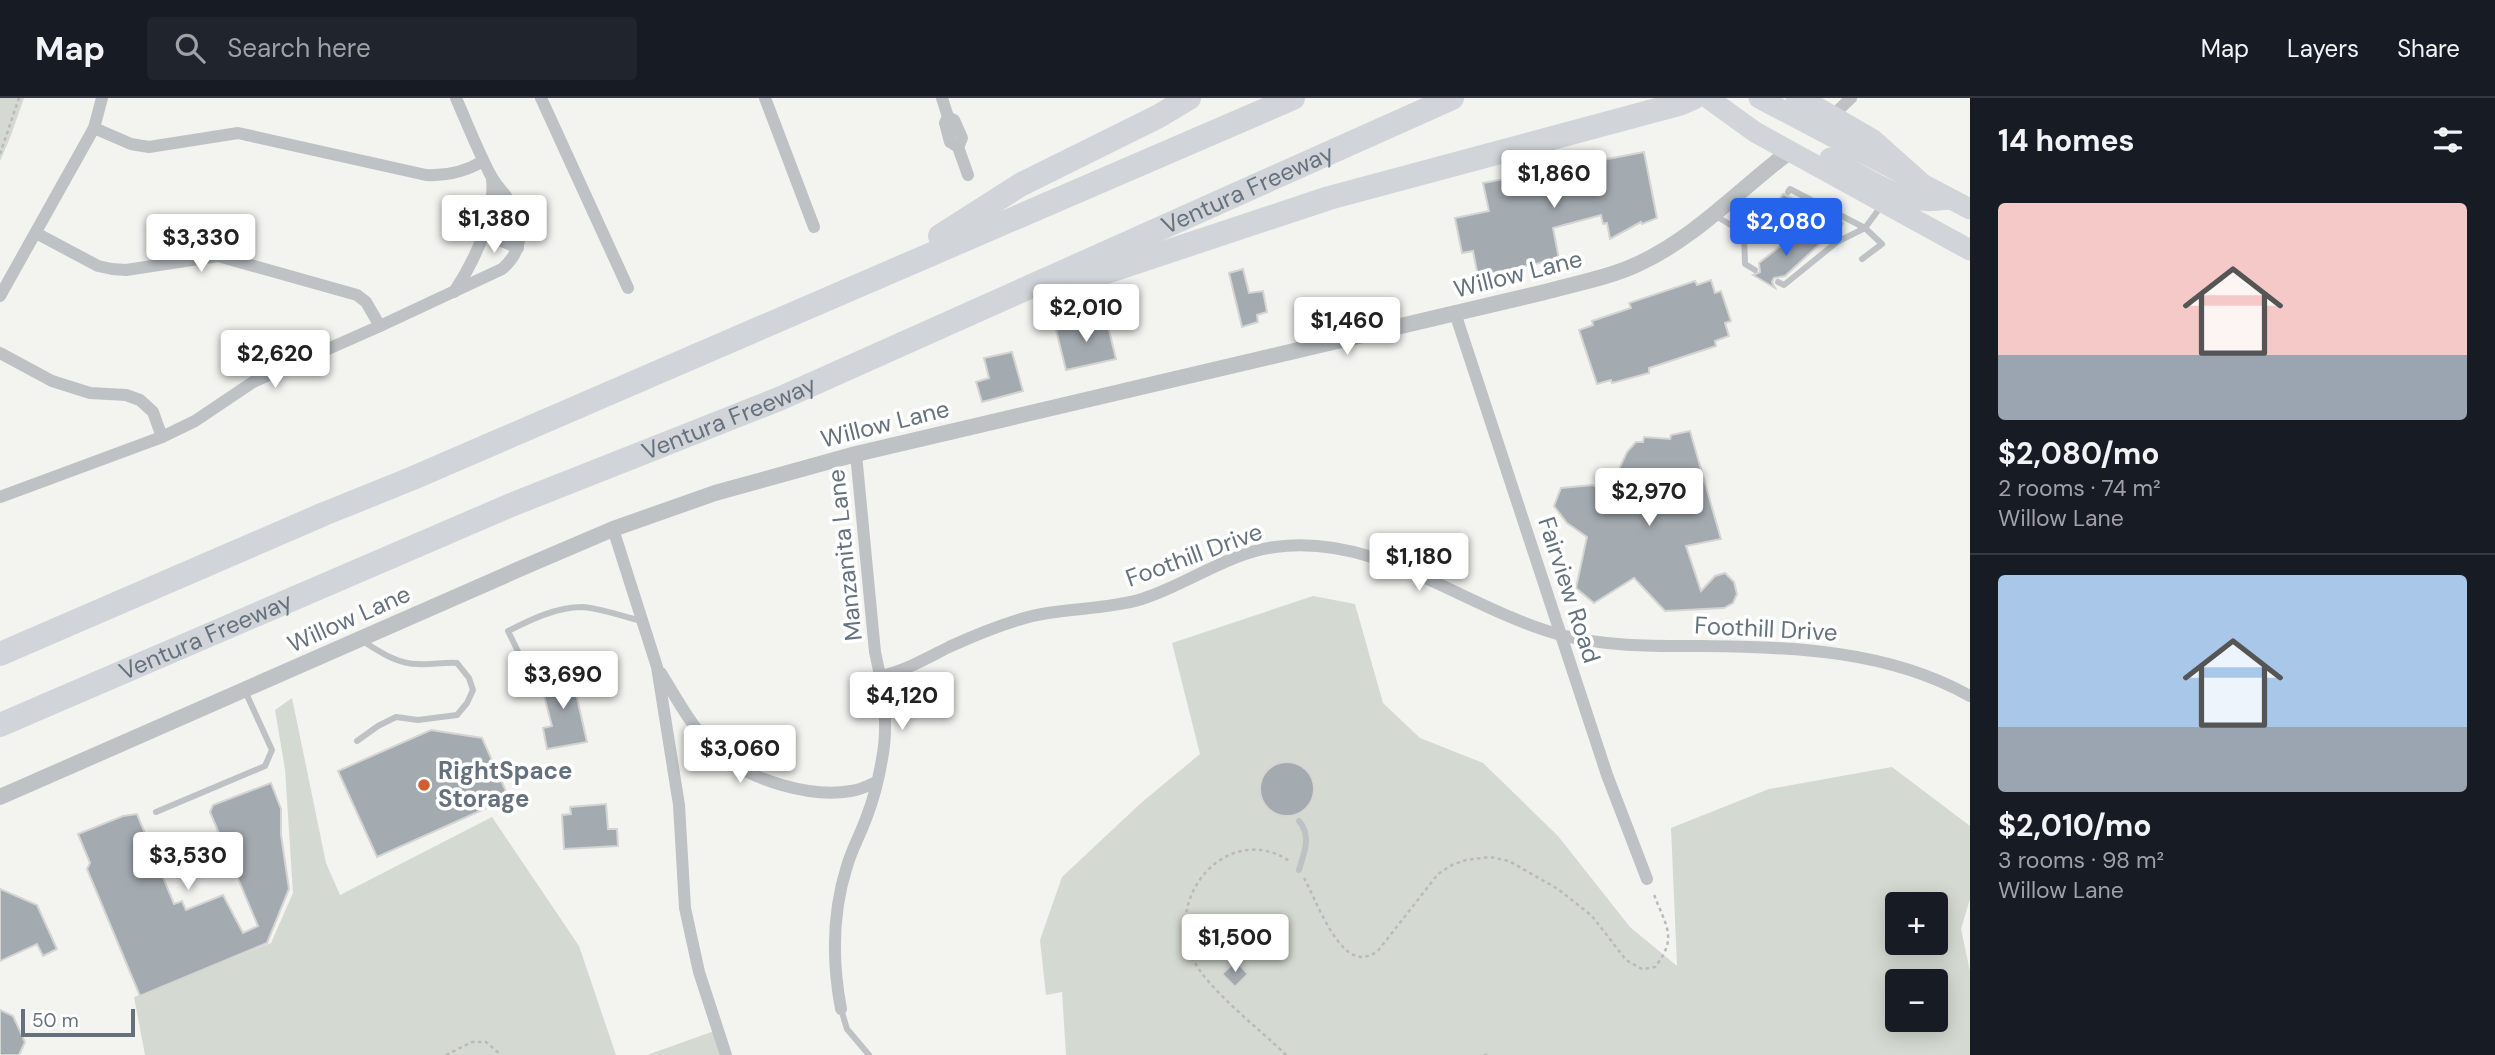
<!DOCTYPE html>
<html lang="en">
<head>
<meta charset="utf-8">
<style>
  body { margin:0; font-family:"DM Sans",sans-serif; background:#20242c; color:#f1f3f6; height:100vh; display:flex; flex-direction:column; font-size:26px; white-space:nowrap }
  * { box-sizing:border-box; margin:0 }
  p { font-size:23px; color:#9ea1a6 }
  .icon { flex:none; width:38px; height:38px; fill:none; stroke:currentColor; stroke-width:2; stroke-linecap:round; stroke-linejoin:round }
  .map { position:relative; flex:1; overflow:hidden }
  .side { display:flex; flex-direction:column; background:#171b24; width:525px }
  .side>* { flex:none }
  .tools { position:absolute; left:1885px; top:794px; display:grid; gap:14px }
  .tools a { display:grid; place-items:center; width:63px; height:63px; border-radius:7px; background:#171b24; box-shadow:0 4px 18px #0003; font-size:35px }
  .scale { position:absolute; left:21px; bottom:18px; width:114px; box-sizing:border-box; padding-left:7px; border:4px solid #65727e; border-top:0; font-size:19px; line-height:24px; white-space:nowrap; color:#65727e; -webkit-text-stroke:5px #fff; paint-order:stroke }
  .price { position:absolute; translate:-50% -60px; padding:0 16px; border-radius:7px; background:#fff; color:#222; font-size:23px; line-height:46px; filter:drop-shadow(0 2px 4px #0008) }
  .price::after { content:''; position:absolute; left:50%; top:42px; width:21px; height:16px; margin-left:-10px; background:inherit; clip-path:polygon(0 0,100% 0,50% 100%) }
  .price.active { background:#2563eb; color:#fff }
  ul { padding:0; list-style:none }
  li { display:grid; align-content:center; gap:14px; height:371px; padding:0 28px }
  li+li { border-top:2px solid #363941 }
  li span { display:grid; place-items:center; height:217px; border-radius:7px; color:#555 }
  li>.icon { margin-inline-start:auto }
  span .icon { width:126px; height:126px; fill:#fffc; stroke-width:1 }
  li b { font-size:30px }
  h2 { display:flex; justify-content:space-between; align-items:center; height:84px; padding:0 28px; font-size:30px }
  header { display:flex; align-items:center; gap:42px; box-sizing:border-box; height:98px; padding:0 35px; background:#171b24; border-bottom:2px solid #363941 }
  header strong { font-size:33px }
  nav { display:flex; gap:38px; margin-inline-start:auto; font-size:24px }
  .search { width:490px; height:63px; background:#20242c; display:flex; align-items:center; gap:18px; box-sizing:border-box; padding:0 24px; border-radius:7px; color:#9ea1a6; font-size:26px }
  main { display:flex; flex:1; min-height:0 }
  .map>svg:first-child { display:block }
  .green { fill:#d4dad1; fill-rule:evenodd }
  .building { fill:#a4abb0; stroke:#d4d4d2; stroke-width:2 }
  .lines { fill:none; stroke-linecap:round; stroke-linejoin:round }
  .path { stroke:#b8babc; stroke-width:2.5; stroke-dasharray:3.5 3.5; stroke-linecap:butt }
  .service { stroke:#bfc2c5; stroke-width:6 }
  .minor { stroke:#bfc2c5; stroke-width:12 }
  .tertiary { stroke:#bfc2c5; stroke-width:16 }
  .primary { stroke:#d1d5d9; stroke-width:21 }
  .motorway { stroke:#d1d5d9; stroke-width:24 }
  .poi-dot { fill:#d15d32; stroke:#fff; stroke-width:2.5 }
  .labels { text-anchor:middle; stroke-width:7; stroke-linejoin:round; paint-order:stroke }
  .street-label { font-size:24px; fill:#65727e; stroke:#fff }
  .poi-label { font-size:24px; font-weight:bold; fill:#65727e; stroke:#fff; text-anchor:start }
</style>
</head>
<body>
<header>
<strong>Map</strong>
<div class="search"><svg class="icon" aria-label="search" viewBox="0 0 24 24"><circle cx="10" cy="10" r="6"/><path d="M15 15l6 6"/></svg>Search here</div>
<nav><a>Map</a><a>Layers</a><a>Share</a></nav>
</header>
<main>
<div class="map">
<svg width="1970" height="957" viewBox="0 0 1970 957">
  <rect width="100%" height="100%" fill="#f3f3f0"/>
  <g class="green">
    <path d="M0 0H24L10 40 0 63Z"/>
    <path d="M1313 498 1355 506 1383 605 1420 640 1483 665 1558 738 1630 829 1677 868 1671 730 1769 691 1892 669 1970 728V801L1961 831 1970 873V957H1066L1062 894 1046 897 1040 842 1062 779 1141 705 1200 656 1172 545ZM1897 807H1936V845H1897ZM1897 884H1936V922H1897Z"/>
    <path d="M292 600 326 765 340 797 492 719 579 848 616 957H145L134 899 271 845 293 795 285 671 275 612Z"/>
    <path d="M717 932 726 957H647Z"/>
  </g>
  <g class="building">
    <path d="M1644 54 1657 120 1642 126 1641 124 1610 141 1607 125 1603 126 1601 117 1553 130 1559 161 1478 178 1473 153 1462 155 1455 120 1489 113 1483 85Z"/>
    <path d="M1783 96 1843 125 1837 137 1786 110 1785 103 1779 102Z"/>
    <path d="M1814 138 1823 143 1785 178 1774 180 1772 184 1775 190 1753 177 1760 174 1759 165 1788 142Z"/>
    <path d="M1243 171 1249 195 1263 193 1267 214 1257 217 1258 224 1242 229 1229 175Z"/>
    <path d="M1711 182 1715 195 1721 193 1731 223 1725 225 1729 238 1715 243 1716 248 1649 270V275L1612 285 1611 282 1597 286 1579 232 1593 227 1592 223 1631 210 1629 205 1695 183 1697 187Z"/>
    <path d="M1106 220 1116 261 1066 272 1056 232Z"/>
    <path d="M1012 254 1023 293 982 304 976 284 989 280 984 260Z"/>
    <path d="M1690 333 1721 441 1686 448 1701 493 1715 478 1725 475 1734 484 1737 496 1733 505 1724 510 1665 513 1634 480 1594 505 1576 490 1587 439 1567 425 1554 408 1561 390 1592 387 1618 397 1620 369 1627 354 1636 344H1643L1644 339 1670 341 1671 337Z"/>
    <path d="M570 569 587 644 547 651 543 630 552 628 541 586 549 584 547 576Z"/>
    <path d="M431 632 482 640 509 700 377 759 338 673Z"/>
    <circle cx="1287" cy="691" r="27"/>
    <path d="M271 685 281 711V737L289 791 267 845 140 898 87 771 90 765 78 736 123 718 137 716 174 806 182 803 186 812 223 797 243 835 258 828 210 714 213 707Z"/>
    <path d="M606 706 608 731H617L618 748 564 751 562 717 571 716 570 709Z"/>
    <path d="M197 745 206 764 187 774 178 755Z"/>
    <path d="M0 791 37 807 57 851 43 858 37 846 0 863Z"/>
    <path d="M1236 863 1248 876 1235 889 1222 876Z"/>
    <path d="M0 912 13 918 25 944 19 957H0Z"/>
  </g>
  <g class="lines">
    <g class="path">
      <path d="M0 56 19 0"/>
      <path d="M1304 780C1315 800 1333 850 1356 858 1364 861 1370 857 1377 854L1438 776 1452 767 1466 762 1490 759 1509 763 1558 791 1592 818 1626 862 1642 871 1655 869C1679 839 1665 827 1653 794"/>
      <path d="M446 957 472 944H486L501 957"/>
      <path d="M1286 957C1261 932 1207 891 1193 861 1162 795 1231 722 1291 764"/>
      <path d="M1484 957H1489"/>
    </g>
    <g class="service">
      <path d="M1781 107 1778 113 1837 144 1865 130 1790 91 1788 94"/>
      <path d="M1716 118 1744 135"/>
      <path d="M1744 135 1745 166 1755 172"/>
      <path d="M1744 135 1778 113"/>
      <path d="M1862 161 1882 146 1865 130 1882 107"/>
      <path d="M1778 184 1784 187 1837 144"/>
      <path d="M526 570 508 533C530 522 556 509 582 509 601 510 623 519 642 523"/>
      <path d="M357 643 378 628 396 619 418 622 457 617 467 605 473 592 469 580 457 565C444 564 431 567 418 566 396 566 379 553 361 542"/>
      <path d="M156 714 265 668 272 652 245 593"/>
      <path d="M1299 772C1304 755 1312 738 1299 723"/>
      <path d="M841 911 847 931 869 957"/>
    </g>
    <g class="minor">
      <path d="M541 0 628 190"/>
      <path d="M765 0 814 129"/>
      <path d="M942 0 948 19 945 25 950 44 958 49 968 77"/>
      <path d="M948 19 954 22 962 40 958 49"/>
      <path d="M1829 21 1851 0"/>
      <path d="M94 30 131 46 149 49 238 35 426 77C447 78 465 74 483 63"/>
      <path d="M36 135 98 168 112 171 126 172 218 158 357 197 366 204 380 228"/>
      <path d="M483 135 518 150"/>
      <path d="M454 194C474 164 496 118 492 81"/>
      <path d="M0 198 94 30 102 0"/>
      <path d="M1455 215 1607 677 1647 781"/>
      <path d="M0 255 52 283 90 295 126 297 140 302 153 314 162 339"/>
      <path d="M0 399 162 339 195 323 253 284 380 228 502 171C526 151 523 123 506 98 500 91 494 84 490 76 477 51 467 25 456 0"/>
      <path d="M613 431 657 569 679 707 685 810 699 874 726 957"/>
      <path d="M661 575C678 603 696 637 722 658 754 683 811 700 851 693 859 692 868 688 876 684"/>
      <path d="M881 578C905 573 927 560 949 549 971 539 995 529 1018 522 1058 509 1102 513 1142 501 1187 487 1227 455 1275 449 1379 435 1465 511 1561 537 1608 549 1655 548 1703 548 1794 549 1888 552 1970 598"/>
      <path d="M841 911C832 863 832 815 847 768 852 751 861 735 867 718 874 700 879 679 882 661 889 626 883 589 875 554L856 356"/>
    </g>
    <path class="tertiary" d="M0 699 524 469 613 431 715 395 856 356 1541 195C1573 186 1608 180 1638 166 1695 140 1740 91 1789 54"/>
    <g class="primary">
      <path d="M1708 0 1755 34 1970 152"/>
      <path d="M1759 0 1970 111"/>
      <path d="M1830 60C1858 75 1890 98 1922 102 1931 104 1940 102 1949 101"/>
    </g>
    <g class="motorway">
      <path d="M1798 0 1872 43 1918 84"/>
      <path d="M940 138 1020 87 1159 18 1189 0"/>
      <path d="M1079 183 1329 100 1679 6 1693 0"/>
      <path d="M0 556 324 416 413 380 1293 0"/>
      <path id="s1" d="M0 627 511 407 779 301 1452 0"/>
    </g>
  </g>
  <circle class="poi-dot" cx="424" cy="687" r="7"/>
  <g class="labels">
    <g class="street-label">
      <text dy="8" stroke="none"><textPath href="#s1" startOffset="1358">Ventura Freeway</textPath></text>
      <text transform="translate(1518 176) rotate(-14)" y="8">Willow Lane</text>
      <text dy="8" stroke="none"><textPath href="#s1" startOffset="791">Ventura Freeway</textPath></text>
      <text transform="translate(885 326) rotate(-14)" y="8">Willow Lane</text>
      <text transform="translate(845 457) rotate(-96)" y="8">Manzanita Lane</text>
      <text transform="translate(1194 457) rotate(-20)" y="8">Foothill Drive</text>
      <text transform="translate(1569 492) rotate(72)" y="8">Fairview Road</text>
      <text transform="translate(349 521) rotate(-24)" y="8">Willow Lane</text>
      <text transform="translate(1766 531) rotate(3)" y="8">Foothill Drive</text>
      <text dy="8" stroke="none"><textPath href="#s1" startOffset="224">Ventura Freeway</textPath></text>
    </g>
    <g class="poi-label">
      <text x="438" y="681">RightSpace<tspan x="438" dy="28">Storage</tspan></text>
    </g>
  </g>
</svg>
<div class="tools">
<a>+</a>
<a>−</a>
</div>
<div class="scale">50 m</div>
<b class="price" style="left:1554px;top:112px">$1,860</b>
<b class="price" style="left:494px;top:157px">$1,380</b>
<b class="price active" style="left:1786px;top:160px">$2,080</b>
<b class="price" style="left:201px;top:176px">$3,330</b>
<b class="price" style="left:1086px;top:246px">$2,010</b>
<b class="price" style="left:1347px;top:259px">$1,460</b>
<b class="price" style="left:275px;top:292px">$2,620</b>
<b class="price" style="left:1649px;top:430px">$2,970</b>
<b class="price" style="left:1419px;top:495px">$1,180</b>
<b class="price" style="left:563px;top:613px">$3,690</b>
<b class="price" style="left:902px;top:634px">$4,120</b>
<b class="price" style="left:740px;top:687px">$3,060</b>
<b class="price" style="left:188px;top:794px">$3,530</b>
<b class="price" style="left:1235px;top:876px">$1,500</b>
</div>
<section class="side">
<h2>14 homes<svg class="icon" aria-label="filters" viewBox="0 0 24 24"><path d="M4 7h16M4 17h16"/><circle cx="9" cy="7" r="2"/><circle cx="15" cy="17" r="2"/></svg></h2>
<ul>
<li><span style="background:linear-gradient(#f6c9c9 70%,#9aa5b1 0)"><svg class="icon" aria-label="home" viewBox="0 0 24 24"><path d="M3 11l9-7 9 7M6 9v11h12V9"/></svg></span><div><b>$2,080/mo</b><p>2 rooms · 74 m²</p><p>Willow Lane</p></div></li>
<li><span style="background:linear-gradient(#a9c7e8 70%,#9aa5b1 0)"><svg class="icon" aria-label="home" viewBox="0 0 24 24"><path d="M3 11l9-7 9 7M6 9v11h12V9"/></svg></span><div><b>$2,010/mo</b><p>3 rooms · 98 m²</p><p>Willow Lane</p></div></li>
</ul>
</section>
</main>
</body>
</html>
